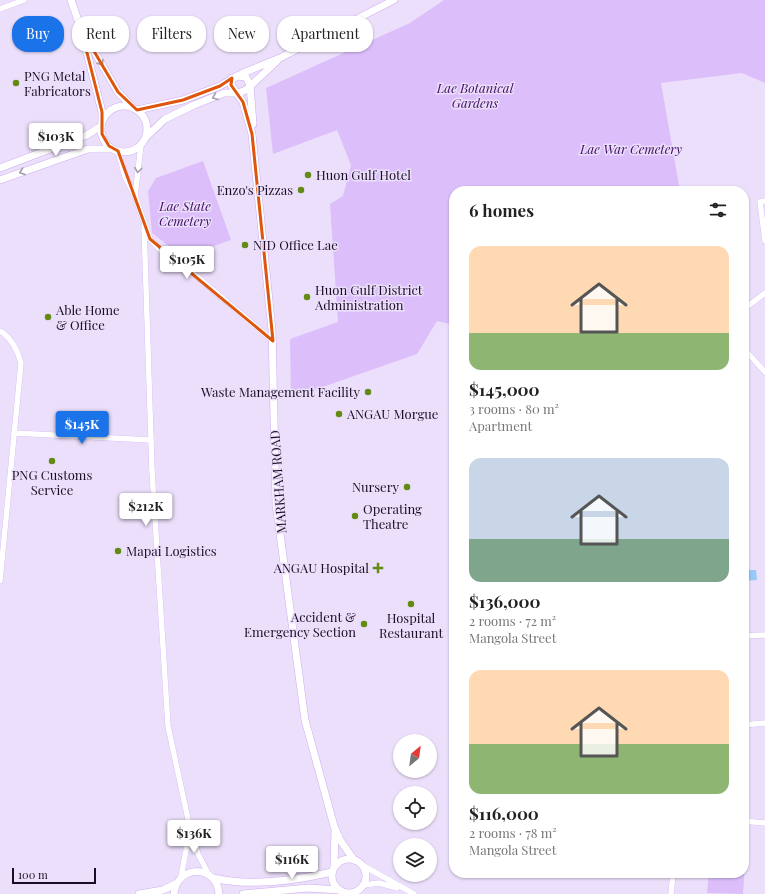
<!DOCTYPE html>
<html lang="en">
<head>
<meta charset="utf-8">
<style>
  body { margin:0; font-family:"Playfair Display",serif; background:#f2f2f2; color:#222; height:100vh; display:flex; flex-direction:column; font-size:15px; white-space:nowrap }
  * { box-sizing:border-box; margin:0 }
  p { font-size:13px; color:#767676 }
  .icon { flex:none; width:22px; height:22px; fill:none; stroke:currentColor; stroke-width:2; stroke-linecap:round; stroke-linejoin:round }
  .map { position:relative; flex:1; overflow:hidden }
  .details { position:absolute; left:449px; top:186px; width:300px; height:692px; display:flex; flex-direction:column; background:#fff; border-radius:16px; box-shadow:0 1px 3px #0004 }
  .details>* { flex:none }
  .top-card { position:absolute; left:12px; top:16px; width:377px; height:36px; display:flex; gap:8px }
  .needle { width:26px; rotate:29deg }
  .fabs { position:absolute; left:393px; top:734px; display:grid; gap:8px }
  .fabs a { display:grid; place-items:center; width:44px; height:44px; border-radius:50%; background:#fff; box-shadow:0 1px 3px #0004; font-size:20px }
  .scale { position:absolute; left:12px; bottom:10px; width:84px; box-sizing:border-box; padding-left:4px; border:2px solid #1a0d25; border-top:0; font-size:11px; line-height:14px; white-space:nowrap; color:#1a0d25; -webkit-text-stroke:3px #ecdffb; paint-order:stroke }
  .price { position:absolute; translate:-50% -34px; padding:0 9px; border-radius:4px; background:#fff; color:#222; font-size:13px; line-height:26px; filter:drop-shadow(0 1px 2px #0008) }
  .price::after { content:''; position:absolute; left:50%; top:24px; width:12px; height:9px; margin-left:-6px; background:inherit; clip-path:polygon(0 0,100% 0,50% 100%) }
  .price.current { background:#1a73e8; color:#fff }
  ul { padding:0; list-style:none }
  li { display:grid; align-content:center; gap:8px; height:212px; padding:0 20px }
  li span { display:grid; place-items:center; height:124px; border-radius:12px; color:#555 }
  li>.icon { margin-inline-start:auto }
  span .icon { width:72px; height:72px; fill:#fffc; stroke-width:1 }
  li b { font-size:17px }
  h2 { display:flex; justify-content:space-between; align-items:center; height:48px; padding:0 20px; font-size:17px }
  .tag { padding:0 14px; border-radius:16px; background:#fff; box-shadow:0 1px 3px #0004; font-size:14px; line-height:36px }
  .tag.current { background:#1a73e8; color:#fff }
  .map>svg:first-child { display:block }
  .green { fill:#dcbefb }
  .water { fill:#97c9f7 }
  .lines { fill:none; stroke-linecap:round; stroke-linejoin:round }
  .minor-casing { stroke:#ceacef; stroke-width:6 }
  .major-casing { stroke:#ceacef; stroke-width:8 }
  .minor { stroke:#fff; stroke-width:5.5 }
  .major { stroke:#fff; stroke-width:7 }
  .oneway { stroke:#a39ea8 }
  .marked { fill:none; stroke:#de550d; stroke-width:3; stroke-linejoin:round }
  .poi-dot { fill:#648a14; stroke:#ecdffb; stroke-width:1.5 }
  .labels { text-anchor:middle; stroke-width:3; stroke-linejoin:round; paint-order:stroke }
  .poi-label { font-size:13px; fill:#1a0d25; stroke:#ecdffb; text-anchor:start }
  .park-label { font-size:13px; font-style:italic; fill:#410f62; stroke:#ecdffb }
  .street-label { font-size:13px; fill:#1a0d25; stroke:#ecdffb }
</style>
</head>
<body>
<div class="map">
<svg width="765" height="894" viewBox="0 0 765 894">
  <rect width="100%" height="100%" fill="#ecdffb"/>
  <g class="green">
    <path d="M444 0H765V83L742 73 661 83 680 191H454V325L437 321 417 354 291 398 290 339 338 322 330 204 343 196 351 165 337 130 273 154 266 88 410 23Z"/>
    <path d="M203 161 231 240 183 257 152 233 148 191 156 178Z"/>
    <path d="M744 865H745L743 894 707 893 709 873H744Z"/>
  </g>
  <path class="water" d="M744 570H756L757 580 744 581Z"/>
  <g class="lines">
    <defs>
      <g id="minor">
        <path d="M0 9 24 0"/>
        <path d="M118 151 125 177 135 196 150 239 159 249 199 278 273 341"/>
        <path d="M135 196 141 145"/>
        <path d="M765 201 760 202 765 241"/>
        <path d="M144 226 152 471 168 726 189 824"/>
        <path d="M744 309 765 293"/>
        <path d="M0 331C11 337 18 351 21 363L0 581"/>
        <path d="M744 349 765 372"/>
        <path d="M14 433 151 440"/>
        <path d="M744 636 765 635"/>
        <path d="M744 725 765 723"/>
        <path d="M744 821 765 823"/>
        <path d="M190 828 198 854 209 875"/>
        <path d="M362 865 414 894"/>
        <path d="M181 877 190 829"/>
        <path d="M363 885 379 883 397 888"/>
        <path d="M671 894 673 873"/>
      </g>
      <g id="major">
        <path d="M71 0 81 29 102 112V121"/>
        <path d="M85 36 118 92 132 107"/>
        <path d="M237 76 246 77 250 85 253 124"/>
        <path d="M232 78 231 85 243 102 252 134 272 330 276 504 305 720 334 826 340 840 354 860"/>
        <circle cx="124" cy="129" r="23"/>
        <path d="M137 110 183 100 220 86 243 73 280 58 394 0"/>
        <path d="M146 137 165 119 194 105 224 93H238L246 90 277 61"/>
        <path d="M0 168 87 135 101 126"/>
        <path d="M0 180 88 149H113"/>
        <circle cx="349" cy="876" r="17"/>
        <path d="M334 867 335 830"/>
        <path d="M213 878C251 887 294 881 332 872"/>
        <path d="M139 894 163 890 177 883"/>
        <path d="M174 894C177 864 217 864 219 894"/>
        <path d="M243 894 308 888 340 890"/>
      </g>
    </defs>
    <use href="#minor" class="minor-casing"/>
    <use href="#major" class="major-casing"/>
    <use href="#minor" class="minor"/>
    <use href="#major" class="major"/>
  </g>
  <defs><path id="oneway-chevron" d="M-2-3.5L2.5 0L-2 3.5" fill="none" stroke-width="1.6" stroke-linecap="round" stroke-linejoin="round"/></defs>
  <g class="oneway">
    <use href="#oneway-chevron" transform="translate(101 63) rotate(59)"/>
    <use href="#oneway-chevron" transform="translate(215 97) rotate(159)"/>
    <use href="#oneway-chevron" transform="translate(138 170) rotate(97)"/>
    <use href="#oneway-chevron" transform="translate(22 172) rotate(160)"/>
  </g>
  <path class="marked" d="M81 29 118 92 137 110 183 100 220 86 232 78 231 85 243 102 252 134 273 341 150 239 118 151 109 146 102 134V112Z"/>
  <g class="poi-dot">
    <circle cx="16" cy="83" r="4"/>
    <circle cx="308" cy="175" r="4"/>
    <circle cx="301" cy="190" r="4"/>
    <circle cx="245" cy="245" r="4"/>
    <circle cx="307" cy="297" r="4"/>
    <circle cx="48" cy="317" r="4"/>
    <circle cx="368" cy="392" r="4"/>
    <circle cx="339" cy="414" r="4"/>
    <circle cx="52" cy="461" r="4"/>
    <circle cx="407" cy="487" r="4"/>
    <circle cx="355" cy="516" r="4"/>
    <circle cx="118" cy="551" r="4"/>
    <path d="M376 562h4v4h4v4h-4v4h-4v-4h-4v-4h4z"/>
    <circle cx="411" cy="604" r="4"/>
    <circle cx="364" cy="624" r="4"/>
  </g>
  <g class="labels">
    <g class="poi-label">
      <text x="24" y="81">PNG Metal<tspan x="24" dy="15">Fabricators</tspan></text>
      <text x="316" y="180">Huon Gulf Hotel</text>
      <text x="293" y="195" text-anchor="end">Enzo's Pizzas</text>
      <text x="253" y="250">NID Office Lae</text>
      <text x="315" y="295">Huon Gulf District<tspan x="315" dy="15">Administration</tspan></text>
      <text x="56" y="315">Able Home<tspan x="56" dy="15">&amp; Office</tspan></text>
      <text x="360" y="397" text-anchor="end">Waste Management Facility</text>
      <text x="347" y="419">ANGAU Morgue</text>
      <text x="52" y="480" text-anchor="middle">PNG Customs<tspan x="52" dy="15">Service</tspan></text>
      <text x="399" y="492" text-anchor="end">Nursery</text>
      <text x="363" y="514">Operating<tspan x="363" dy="15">Theatre</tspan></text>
      <text x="126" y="556">Mapai Logistics</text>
      <text x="369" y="573" text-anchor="end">ANGAU Hospital</text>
      <text x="356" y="622" text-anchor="end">Accident &amp;<tspan x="356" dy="15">Emergency Section</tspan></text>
      <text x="411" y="623" text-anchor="middle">Hospital<tspan x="411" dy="15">Restaurant</tspan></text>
    </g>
    <g class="park-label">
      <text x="475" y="93">Lae Botanical<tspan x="475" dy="15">Gardens</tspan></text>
      <text x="631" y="154">Lae War Cemetery</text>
      <text x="185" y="211">Lae State<tspan x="185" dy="15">Cemetery</tspan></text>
    </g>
    <g class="street-label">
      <text transform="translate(278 482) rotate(-94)" y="5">MARKHAM ROAD</text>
    </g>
  </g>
</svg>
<div class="fabs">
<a><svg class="needle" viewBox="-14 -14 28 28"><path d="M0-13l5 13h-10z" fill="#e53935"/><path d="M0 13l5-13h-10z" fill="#767676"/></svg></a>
<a><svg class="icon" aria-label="locate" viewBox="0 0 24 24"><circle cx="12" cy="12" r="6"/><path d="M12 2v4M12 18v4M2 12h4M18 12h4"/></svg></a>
<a><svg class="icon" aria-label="layers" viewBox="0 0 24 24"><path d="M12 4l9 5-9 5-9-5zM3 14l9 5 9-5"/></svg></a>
</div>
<div class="scale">100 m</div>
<b class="price" style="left:56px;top:157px">$103K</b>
<b class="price" style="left:187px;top:280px">$105K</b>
<b class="price current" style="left:82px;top:445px">$145K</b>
<b class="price" style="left:146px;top:527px">$212K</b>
<b class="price" style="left:194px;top:854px">$136K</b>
<b class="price" style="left:292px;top:880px">$116K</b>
<div class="top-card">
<a class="tag current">Buy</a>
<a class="tag">Rent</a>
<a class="tag">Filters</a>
<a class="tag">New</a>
<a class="tag">Apartment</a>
</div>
<section class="details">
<h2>6 homes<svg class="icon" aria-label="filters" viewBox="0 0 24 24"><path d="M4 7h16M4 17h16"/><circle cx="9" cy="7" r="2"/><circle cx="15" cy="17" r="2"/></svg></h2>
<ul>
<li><span style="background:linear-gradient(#ffd9b3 70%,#8fb573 0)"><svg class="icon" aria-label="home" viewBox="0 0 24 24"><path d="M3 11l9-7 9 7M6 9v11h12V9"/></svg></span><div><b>$145,000</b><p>3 rooms · 80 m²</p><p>Apartment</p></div></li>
<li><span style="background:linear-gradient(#c9d6e8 65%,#7fa58c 0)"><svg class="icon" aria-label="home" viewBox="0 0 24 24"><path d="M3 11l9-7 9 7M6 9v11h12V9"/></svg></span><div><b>$136,000</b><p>2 rooms · 72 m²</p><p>Mangola Street</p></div></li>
<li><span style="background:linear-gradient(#ffd9b3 60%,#8fb573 0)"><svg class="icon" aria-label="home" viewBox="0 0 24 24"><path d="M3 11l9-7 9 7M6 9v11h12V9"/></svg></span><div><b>$116,000</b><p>2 rooms · 78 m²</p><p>Mangola Street</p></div></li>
</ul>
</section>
</div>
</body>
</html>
